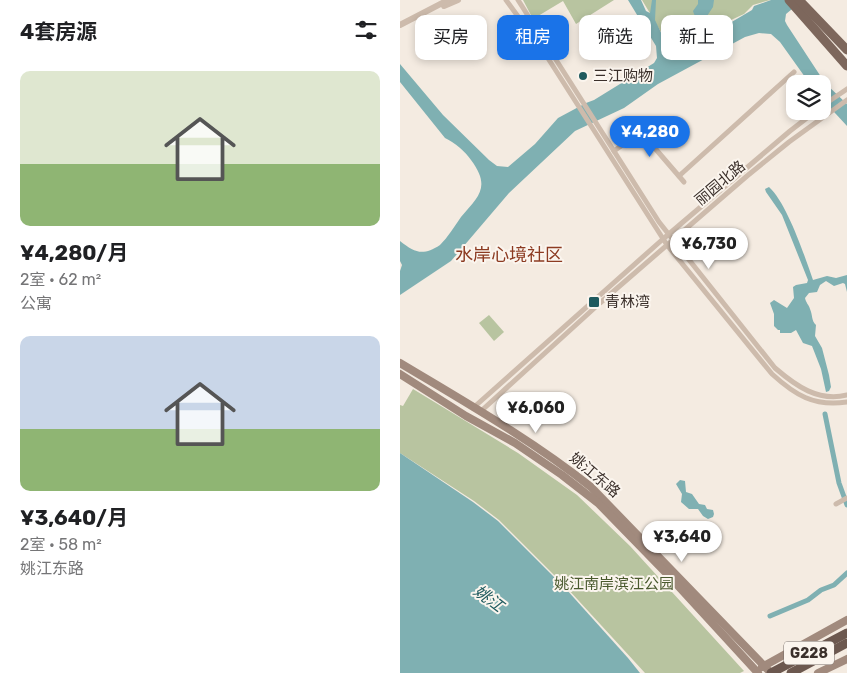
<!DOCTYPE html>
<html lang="zh">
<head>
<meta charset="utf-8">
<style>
  body { margin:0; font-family:Rubik,"Noto Sans SC",sans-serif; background:#f2f2f2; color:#202124; height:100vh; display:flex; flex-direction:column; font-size:19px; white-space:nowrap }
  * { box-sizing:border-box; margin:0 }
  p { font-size:16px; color:#757577 }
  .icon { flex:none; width:28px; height:28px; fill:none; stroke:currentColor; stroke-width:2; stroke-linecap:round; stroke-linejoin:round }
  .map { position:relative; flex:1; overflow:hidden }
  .details { display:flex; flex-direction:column; background:#fff; width:400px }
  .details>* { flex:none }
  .top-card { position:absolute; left:15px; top:15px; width:356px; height:45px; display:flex; gap:10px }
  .fabs { position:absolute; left:386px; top:75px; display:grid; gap:10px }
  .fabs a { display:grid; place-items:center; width:45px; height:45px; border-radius:10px; background:#fff; box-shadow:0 2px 8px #0003; font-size:25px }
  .price { position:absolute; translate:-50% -42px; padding:0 11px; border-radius:18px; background:#fff; color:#222; font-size:16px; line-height:32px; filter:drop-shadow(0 1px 2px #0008) }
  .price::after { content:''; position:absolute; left:50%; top:30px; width:15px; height:11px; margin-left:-8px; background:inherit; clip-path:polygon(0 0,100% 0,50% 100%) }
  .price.on { background:#1a73e8; color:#fff }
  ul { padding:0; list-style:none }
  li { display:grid; align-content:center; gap:10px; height:265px; padding:0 20px }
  li span { display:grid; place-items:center; height:155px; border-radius:10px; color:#555 }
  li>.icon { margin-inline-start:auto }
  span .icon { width:90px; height:90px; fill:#fffc; stroke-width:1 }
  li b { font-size:21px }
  h2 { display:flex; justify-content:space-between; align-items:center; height:60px; padding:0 20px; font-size:21px }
  .tag { padding:0 18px; border-radius:10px; background:#fff; box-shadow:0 2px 8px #0003; font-size:18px; line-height:45px }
  .tag.on { background:#1a73e8; color:#fff }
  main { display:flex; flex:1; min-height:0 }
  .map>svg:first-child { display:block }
  .green { fill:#b8c4a0 }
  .water { fill:#7fb0b2 }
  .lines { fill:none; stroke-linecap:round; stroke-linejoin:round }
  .canal { stroke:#7fb0b2; stroke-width:5 }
  .minor { stroke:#cdbbac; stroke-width:5 }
  .tertiary { stroke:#cdbbac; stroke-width:6 }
  .secondary { stroke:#a18a7d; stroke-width:8 }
  .primary { stroke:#7d675c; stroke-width:9 }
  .trunk { stroke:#6c584f; stroke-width:9 }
  .poi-dot { fill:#1f5a5e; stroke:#fbf5ee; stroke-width:2 }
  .labels { text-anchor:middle; stroke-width:4; stroke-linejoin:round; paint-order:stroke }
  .shield { fill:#fbf5ee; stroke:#756b66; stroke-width:1 }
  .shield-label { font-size:14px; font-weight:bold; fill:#3b302b }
  .poi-label { font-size:15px; fill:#3b302b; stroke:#fbf5ee; text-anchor:start }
  .street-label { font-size:15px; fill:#3b302b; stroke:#fbf5ee }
  .park-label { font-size:15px; fill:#4a5a2e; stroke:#fbf5ee }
  .water-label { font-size:16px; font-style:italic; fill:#1f5a5e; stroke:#fbf5ee }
  .quarter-label { font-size:18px; fill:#8c3b22; stroke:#fbf5ee }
</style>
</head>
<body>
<main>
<section class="details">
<h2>4套房源<svg class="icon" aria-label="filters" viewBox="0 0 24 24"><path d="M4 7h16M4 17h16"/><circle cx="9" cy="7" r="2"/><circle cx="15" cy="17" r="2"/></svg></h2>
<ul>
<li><span style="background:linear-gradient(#dfe7d0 60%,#8fb573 0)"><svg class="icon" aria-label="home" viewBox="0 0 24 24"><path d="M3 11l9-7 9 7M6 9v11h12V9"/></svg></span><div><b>¥4,280/月</b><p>2室 · 62 m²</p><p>公寓</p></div></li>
<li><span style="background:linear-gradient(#c9d6e8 60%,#8fb573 0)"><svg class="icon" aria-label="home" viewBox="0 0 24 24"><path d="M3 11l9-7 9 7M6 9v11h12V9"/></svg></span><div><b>¥3,640/月</b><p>2室 · 58 m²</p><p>姚江东路</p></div></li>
</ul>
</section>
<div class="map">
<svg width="447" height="673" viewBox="0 0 447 673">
  <rect width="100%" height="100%" fill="#f4ebe1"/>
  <g class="green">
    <path d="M123 0H214L176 24 163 1 133 19Z"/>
    <path d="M242 0H370L353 5 344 14 316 27 300 36 295 42 280 44 266 41C258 27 250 13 242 0Z"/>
    <path d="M89 315 104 332 94 341 79 323Z"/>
    <path d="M13 389 118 453 177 495 230 546 344 671 340 673H245L167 588 99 520 74 501 0 453V405L3 406Z"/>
  </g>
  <g class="water">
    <path d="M228 0H241L246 11 250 13 252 0H256L255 20 265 41C280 46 294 47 304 34 306 24 295 20 293 11L298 4V0H314L313 7 305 19 307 25 310 28 330 23 352 10 354 6 371 0H403L386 14 385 21 387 25 425 83 447 104V126L423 100 422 84H410L380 42 371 34 359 33 345 37 258 84 224 108 175 131 109 193 51 261 0 295V271L2 265 0 261V241C15 253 23 256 40 245 48 237 54 227 61 217 79 196 91 187 71 160 65 151 55 143 45 138L0 82V64L43 115 89 160 97 166 108 167 135 144 158 118 186 103 194 100 254 63 257 58 256 46Z"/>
    <path d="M369 187C387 203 405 257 413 280L427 276 436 278 447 275V292L445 284 443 283 434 286 426 281 420 285 417 292 409 293 405 298C406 303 409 305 410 309 413 316 411 320 416 325L415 336 422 348 429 375 431 387 429 391 426 392 421 369 412 346 403 343 396 330 391 333H380V330H378L374 326V314L370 303 374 300 387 308 394 298 393 287 396 285 407 283 408 280 382 215 366 192 365 189Z"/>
    <path d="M0 453 73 502 98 521 166 589 228 658 240 673H0Z"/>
    <path d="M280 480 285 481 286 492 292 494 299 504 305 505 307 509 313 510 314 514 313 517 308 519 303 516 298 509H289L281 502 282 494 276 484Z"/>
  </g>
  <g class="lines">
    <g class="canal">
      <path d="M425 414 439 483 447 505"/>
      <path d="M370 616 408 600 421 590 434 585 447 573"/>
    </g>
    <g class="minor">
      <path d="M106 0 144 52 267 245 372 374C395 395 414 407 447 402"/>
      <path d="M118 0 259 222 375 368C396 386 418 402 447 395"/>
      <path d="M422 106 447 89"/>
      <path d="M214 151 235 136 241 135 247 139 284 182"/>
      <path d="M279 176 394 72"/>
      <path d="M73 408 263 239 390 131 416 111"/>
      <path d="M80 412 200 303 347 176 389 142 447 100"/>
      <path d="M436 504 447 498"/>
    </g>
    <g class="tertiary">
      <path d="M44 6 58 0"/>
      <path d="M0 25 48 0"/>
    </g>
    <g class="secondary">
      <path d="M0 363C65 402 132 440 191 487L371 673"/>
      <path d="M0 374 66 416 115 443 162 475 198 503 270 577 358 673"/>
      <path d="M362 667 447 620"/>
      <path d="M418 673 447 659"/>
    </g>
    <g class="primary">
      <path d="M389 0 447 66"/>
      <path d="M399 0 447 50"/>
    </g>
    <g class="trunk">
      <path d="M371 673 447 633"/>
      <path d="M391 673 447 643"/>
    </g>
  </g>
  <g class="poi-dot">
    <circle cx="183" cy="76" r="5"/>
    <rect x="188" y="296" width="12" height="12" rx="2.5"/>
  </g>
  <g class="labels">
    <rect class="shield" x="384" y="641.5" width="50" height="23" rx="4"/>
    <g class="shield-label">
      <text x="409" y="658">G228</text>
    </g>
    <g class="poi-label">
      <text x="193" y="81">三江购物</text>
      <text x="205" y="307">青林湾</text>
    </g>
    <g class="street-label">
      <text transform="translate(320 183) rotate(-40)" y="5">丽园北路</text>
      <text transform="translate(195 475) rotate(40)" y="5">姚江东路</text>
    </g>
    <g class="park-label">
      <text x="214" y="589">姚江南岸滨江公园</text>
    </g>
    <g class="water-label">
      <text transform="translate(89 598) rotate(37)" y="6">姚江</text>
    </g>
    <g class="quarter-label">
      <text x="109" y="261">水岸心境社区</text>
    </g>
  </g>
</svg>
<div class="fabs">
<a><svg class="icon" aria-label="layers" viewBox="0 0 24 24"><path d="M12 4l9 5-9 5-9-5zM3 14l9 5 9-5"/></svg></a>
</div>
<b class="price on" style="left:250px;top:158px">¥4,280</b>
<b class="price" style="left:309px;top:270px">¥6,730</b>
<b class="price" style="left:136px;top:434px">¥6,060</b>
<b class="price" style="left:282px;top:563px">¥3,640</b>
<div class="top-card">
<a class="tag">买房</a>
<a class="tag on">租房</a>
<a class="tag">筛选</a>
<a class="tag">新上</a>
</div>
</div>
</main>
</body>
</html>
